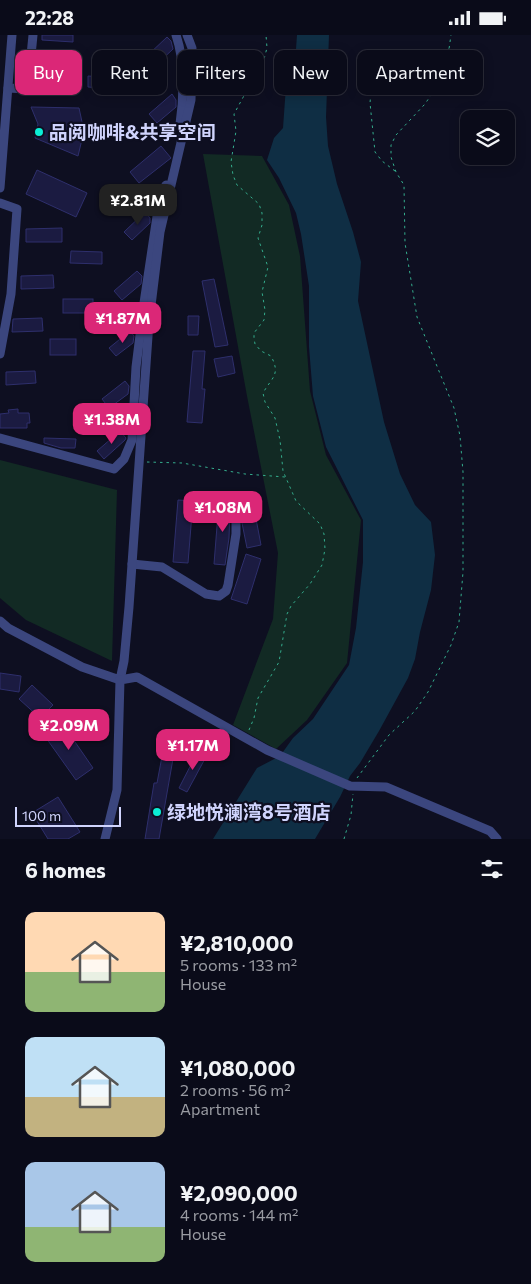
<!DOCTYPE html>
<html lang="en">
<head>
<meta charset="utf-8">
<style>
  body { margin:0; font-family:Commissioner,"Noto Sans SC",sans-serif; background:#131422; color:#f1f3f6; height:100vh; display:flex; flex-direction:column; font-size:19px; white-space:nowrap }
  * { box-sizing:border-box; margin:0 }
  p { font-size:16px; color:#999ba2 }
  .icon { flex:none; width:28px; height:28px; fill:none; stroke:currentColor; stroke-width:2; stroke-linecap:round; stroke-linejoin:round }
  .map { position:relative; height:804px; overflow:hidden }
  .sheet { display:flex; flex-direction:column; background:#0a0b19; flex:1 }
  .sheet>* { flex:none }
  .top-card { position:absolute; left:15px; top:15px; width:501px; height:45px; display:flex; gap:10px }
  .tools { position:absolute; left:460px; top:75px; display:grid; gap:10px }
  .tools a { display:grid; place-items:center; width:55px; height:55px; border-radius:10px; background:#0a0b19; box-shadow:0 2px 12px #0003,0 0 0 1px #2a2b38; font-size:25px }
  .scale { position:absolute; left:15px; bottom:12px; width:106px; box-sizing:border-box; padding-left:5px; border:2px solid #d0d4fd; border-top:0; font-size:14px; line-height:18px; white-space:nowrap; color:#d0d4fd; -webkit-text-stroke:4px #0e0f21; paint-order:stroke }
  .price { position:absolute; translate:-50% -42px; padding:0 11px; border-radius:10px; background:#db2777; color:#fff; font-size:16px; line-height:32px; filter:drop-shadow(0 1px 2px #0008) }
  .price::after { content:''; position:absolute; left:50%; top:30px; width:15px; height:11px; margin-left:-8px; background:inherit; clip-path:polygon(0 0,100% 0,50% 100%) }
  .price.selected { background:#222; color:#fff }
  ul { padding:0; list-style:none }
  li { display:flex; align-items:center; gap:15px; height:125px; padding:0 25px }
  li span { display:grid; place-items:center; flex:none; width:140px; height:100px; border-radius:10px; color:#555 }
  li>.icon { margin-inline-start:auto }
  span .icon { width:60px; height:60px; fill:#fffc; stroke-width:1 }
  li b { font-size:21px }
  h2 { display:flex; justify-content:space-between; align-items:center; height:60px; padding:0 25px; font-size:21px }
  .chip { padding:0 18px; border-radius:10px; background:#0a0b19; box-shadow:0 2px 12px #0003,0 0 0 1px #2a2b38; font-size:18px; line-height:45px }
  .chip.selected { background:#db2777; color:#fff }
  .status { display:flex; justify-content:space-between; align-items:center; height:35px; padding:0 25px; background:#0a0b19; direction:ltr }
  .status svg { height:14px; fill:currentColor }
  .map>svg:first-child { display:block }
  .green { fill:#122a24 }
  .water { fill:#0f2e44 }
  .building { fill:#1b1b41; stroke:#2e2f6c }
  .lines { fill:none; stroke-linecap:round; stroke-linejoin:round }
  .path { stroke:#34ad8d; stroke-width:1; stroke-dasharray:2.5 4; stroke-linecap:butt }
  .minor { stroke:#3b467e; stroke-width:9 }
  .poi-dot { fill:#0beed6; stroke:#0e0f21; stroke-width:2 }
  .labels { text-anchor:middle; stroke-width:4.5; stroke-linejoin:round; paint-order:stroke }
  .poi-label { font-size:19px; font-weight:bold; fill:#d0d4fd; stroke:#0e0f21; text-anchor:start }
</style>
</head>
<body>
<div class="status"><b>22:28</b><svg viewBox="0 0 49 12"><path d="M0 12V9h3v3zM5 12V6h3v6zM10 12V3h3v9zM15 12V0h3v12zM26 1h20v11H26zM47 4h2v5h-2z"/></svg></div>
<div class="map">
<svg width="531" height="804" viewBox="0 0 531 804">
  <rect width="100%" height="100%" fill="#0e0f21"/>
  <g class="green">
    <path d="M203 119 262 121 289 170 300 221 310 356 326 420 361 485 347 628 307 685 276 714 233 690 273 584 278 518 247 361Z"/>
    <path d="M0 425 117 455 112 626 26 585 0 563Z"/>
  </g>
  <path class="water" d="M297 0H329L326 82 328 111 337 149 353 197 361 227 358 266 384 387 400 439 415 470 431 487 435 520 431 555 420 597 415 624 408 643 379 696 360 728 350 741 340 762 315 804H213L257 733 280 721 293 703 313 684 349 630 356 593 363 527V485L326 412 313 361 309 312V251L301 199 296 178 279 143 267 125 274 103 283 93 286 51 283 32 296 14Z"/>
  <g class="building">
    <path d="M42 0H73V7L42 5Z"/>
    <path d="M167 2 171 6 173 14 156 30 147 21Z"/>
    <path d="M88 41 116 43 115 54 88 52Z"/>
    <rect x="39" y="46" width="30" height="12"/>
    <path d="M172 59 176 65V72L157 88 149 79Z"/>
    <path d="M31 72 79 73 84 96 78 121 35 103 38 89Z"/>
    <path d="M161 111 171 123 139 148 130 137Z"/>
    <path d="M37 135 87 158 76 182 26 159Z"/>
    <path d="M145 177 150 183V188L132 205 124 197Z"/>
    <path d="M62 193V207H26V194Z"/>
    <path d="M71 216 102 217V229L70 228Z"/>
    <path d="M137 236 142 241 141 249 122 265 114 256Z"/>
    <path d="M53 240 54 253 21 254V241Z"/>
    <path d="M214 244 228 310 215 312 202 246Z"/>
    <rect x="63" y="264" width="30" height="14"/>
    <path d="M188 281H199L198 300H188Z"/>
    <path d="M42 283 43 296 12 297 13 284Z"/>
    <path d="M130 296 134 301 133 308 116 321 109 313Z"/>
    <rect x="50" y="304" width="26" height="16"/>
    <path d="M193 316H205L202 354H205L202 388 187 387Z"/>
    <path d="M232 321 235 338 218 342 214 324Z"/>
    <path d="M35 336 36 348 6 350V337Z"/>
    <path d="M125 346 129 351 128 359 109 373 102 364Z"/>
    <path d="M18 374V378H29L30 388H27V393H0V379L9 378 8 375Z"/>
    <path d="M120 396 126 403 125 405 104 424 97 416Z"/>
    <path d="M44 403 76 404 75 413H61L44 408Z"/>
    <path d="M178 465 193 466 188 528 173 527Z"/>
    <path d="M219 466 232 467 230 474 229 503 225 530 214 529Z"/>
    <path d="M253 468 261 510 247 513 242 488 241 471Z"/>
    <path d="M246 519 261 524 247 569 231 564Z"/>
    <path d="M0 638 21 641 19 657 0 654Z"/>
    <path d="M32 650 53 670 40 683 19 664Z"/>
    <path d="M62 688 93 733 76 745 44 700Z"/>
    <path d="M163 716 174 718 159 804H145L154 748H157Z"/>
    <path d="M198 716 207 720 187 757 179 753Z"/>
    <path d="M58 762 80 797 68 804H48L32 778Z"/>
  </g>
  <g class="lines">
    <g class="path">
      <path d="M395 136 382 126 375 117 370 68 372 46 384 30 392 27 436 24 449 13"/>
      <path d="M147 427 182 428 245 439 285 442"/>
      <path d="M249 695 254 683 258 663 279 627 287 579 291 571 310 549 322 530 325 514 324 499 320 489 296 466 283 436 280 405 275 383 265 367 263 358C272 342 281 340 271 321L261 316 255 309 254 303V298L264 285 265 275 262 257 268 232 258 203 262 190V178L259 169 237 150 233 140 231 127 236 96 234 79 264 24 267 13 266 0"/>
      <path d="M357 743 389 700 415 676 428 657 451 610 459 587 463 537V437L460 401 454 373 417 282 405 208 404 150 396 137 391 122V110L396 100 425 69 439 48 447 28 451 0"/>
      <path d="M344 804 351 780 353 759"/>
    </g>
    <g class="minor">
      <path d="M176 0C185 26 184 62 180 89"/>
      <path d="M8 53 26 54 28 51 33 0"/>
      <path d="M0 153 12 0"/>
      <path d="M0 168 17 174 11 259 0 319"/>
      <path d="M0 403 114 434 124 424 132 405 136 332 144 268 159 168 166 150"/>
      <path d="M132 529 162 532 206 559 219 561 226 556 228 550 236 499V474"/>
      <path d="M0 586 8 593 82 632 120 645 124 626 129 572 149 287 160 197 191 65 192 13 187 0"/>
      <path d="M105 804 117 755 120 645 137 642 267 715 350 751 386 752 490 796 497 804"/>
    </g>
  </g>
  <g class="poi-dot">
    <circle cx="39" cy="97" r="5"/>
    <circle cx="157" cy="777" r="5"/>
  </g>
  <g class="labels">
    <g class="poi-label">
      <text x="49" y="104">品阅咖啡&amp;共享空间</text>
      <text x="167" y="784">绿地悦澜湾8号酒店</text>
    </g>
  </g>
</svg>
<div class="tools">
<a><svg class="icon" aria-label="layers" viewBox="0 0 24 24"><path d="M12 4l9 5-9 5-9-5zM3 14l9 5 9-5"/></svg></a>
</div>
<div class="scale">100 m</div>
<b class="price selected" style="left:138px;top:191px">¥2.81M</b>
<b class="price" style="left:123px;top:309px">¥1.87M</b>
<b class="price" style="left:112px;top:410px">¥1.38M</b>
<b class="price" style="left:223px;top:498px">¥1.08M</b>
<b class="price" style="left:69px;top:716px">¥2.09M</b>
<b class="price" style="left:193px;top:736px">¥1.17M</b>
<div class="top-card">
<a class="chip selected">Buy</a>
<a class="chip">Rent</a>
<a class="chip">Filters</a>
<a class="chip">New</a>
<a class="chip">Apartment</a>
</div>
</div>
<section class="sheet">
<h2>6 homes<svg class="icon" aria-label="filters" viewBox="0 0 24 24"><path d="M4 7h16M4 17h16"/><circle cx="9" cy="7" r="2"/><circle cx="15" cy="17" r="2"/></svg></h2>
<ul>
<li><span style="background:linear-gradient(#ffd9b3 60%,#8fb573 0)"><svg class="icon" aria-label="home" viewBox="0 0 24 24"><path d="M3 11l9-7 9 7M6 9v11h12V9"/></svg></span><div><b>¥2,810,000</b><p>5 rooms · 133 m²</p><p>House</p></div></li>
<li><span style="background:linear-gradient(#bfe0f5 60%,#c2b280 0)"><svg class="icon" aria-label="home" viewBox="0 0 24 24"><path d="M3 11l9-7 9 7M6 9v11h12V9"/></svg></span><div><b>¥1,080,000</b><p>2 rooms · 56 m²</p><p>Apartment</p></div></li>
<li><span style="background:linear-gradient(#a9c7e8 65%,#8fb573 0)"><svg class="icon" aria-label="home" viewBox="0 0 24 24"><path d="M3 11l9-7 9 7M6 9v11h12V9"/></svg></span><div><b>¥2,090,000</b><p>4 rooms · 144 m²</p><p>House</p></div></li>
</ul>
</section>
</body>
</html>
